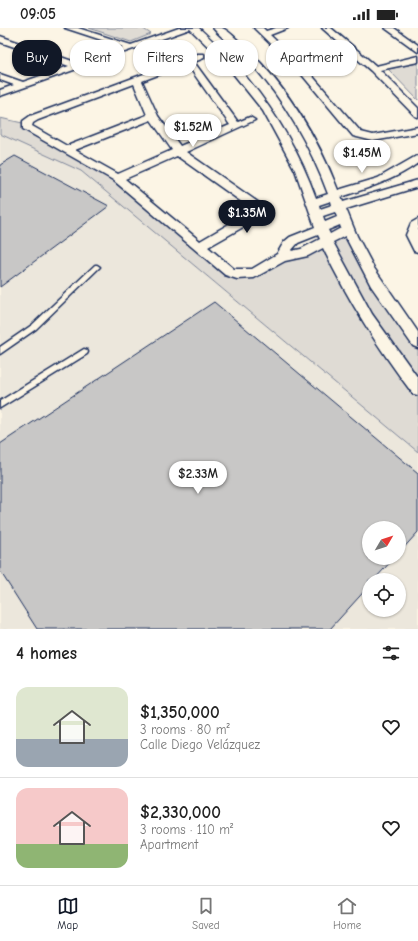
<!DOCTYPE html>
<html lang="en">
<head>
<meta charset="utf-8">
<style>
  body { margin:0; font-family:"Comic Neue",sans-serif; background:#f2f2f2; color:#222; height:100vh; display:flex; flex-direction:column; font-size:15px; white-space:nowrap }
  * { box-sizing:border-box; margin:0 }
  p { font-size:13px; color:#767676 }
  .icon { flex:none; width:22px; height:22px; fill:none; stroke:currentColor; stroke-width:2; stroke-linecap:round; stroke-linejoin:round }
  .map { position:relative; height:601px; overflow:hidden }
  .side { display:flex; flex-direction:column; background:#fff; flex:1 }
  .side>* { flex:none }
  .hud { position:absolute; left:12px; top:12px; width:394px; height:36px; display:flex; gap:8px }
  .needle { width:26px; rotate:51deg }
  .tools { position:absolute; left:362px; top:493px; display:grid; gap:8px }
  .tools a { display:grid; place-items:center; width:44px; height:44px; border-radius:50%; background:#fff; box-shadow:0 1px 3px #0004; font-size:20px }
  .price { position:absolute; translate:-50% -34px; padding:0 9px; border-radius:14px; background:#fff; color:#222; font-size:13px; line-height:26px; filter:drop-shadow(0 1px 2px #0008) }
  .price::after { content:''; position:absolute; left:50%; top:24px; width:12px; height:9px; margin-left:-6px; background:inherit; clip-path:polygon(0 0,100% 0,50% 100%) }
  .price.active { background:#111827; color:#fff }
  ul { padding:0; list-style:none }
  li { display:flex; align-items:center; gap:12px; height:100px; padding:0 16px }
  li+li { border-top:1px solid #e0e0e0 }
  li span { display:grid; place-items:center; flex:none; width:112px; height:80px; border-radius:12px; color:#555 }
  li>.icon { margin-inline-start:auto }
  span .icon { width:48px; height:48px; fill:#fffc; stroke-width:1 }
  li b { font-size:17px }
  h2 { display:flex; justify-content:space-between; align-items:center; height:48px; padding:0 16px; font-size:17px }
  .tag { padding:0 14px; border-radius:16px; background:#fff; box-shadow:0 1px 3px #0004; font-size:14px; line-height:36px }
  .tag.active { background:#111827; color:#fff }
  .status { display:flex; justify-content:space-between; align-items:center; height:28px; padding:0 20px; background:#fff; direction:ltr }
  .status svg { height:11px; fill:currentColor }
  .tab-bar { display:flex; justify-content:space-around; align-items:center; height:56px; border-top:1px solid #e0e0e0; background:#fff; font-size:11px; color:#767676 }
  .tab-bar a { display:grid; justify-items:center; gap:2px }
  .tab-bar .active { color:#111827 }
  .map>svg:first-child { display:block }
  .built { fill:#ece7dc; fill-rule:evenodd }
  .green { fill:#dfdbd4; stroke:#7d8599 }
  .building { fill:#c8c7c6; stroke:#1b2f5e }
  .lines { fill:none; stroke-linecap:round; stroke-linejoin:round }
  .lane-casing { stroke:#1b2f5e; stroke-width:3 }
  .street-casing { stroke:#1b2f5e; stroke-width:3 }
  .lane { fill:#fcf5e5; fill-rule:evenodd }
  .street { fill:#fcf5e5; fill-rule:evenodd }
</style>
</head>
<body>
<div class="status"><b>09:05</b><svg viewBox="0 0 49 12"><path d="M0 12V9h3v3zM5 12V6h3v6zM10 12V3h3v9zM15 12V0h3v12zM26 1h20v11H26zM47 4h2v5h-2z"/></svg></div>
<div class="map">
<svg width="418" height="601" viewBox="0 0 418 601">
  <rect width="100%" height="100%" fill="#fcf5e5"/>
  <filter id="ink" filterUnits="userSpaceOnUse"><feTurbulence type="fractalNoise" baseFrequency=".025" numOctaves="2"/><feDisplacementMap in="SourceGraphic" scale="8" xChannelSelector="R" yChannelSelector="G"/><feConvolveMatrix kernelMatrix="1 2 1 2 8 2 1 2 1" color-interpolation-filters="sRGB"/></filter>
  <g filter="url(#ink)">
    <path class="built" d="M0 106 81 143 418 424V601H0ZM369 500H399V530H369ZM369 552H399V582H369Z"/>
    <g class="green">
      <path d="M89 0H142L151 6 131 14Z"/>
      <path d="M418 35V72L388 41Z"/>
      <path d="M0 90 27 96 117 150 237 246 304 225 348 201 418 312V424L81 143 0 106Z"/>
    </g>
    <g class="building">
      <path d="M15 128 109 178 0 259V137Z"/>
      <path d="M214 274 418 445V504L399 525V500H369V530H394L374 552H369V558L330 601H37L0 543V416Z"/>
    </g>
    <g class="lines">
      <defs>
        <g id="lane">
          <path d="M95 237H97L100 239 36 301 0 326V319L32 297Z"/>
          <path d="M84 321 87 322 88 324 87 326 0 380V373Z"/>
        </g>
        <g id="street">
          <path d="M65 0H78L131 17 179 0H199C251 47 292 103 316 170L328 166C310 117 284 72 249 33 238 21 223 12 213 0 215 0 220 0 222 0 230 3 239 14 246 20 287 59 318 110 338 162L378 150 418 127V135C395 152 368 160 341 169L343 174 418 152V159L346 181 357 208 374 240 418 304V320L413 318 371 258 345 208 333 214 372 286 418 350V367L413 366C378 320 348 272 323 220L308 228 285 233 254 250 237 251 225 247 113 152 23 101V93L30 88 198 26H204V30L194 34 238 94 250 89 255 92 186 124 262 177 265 183 259 190 208 219 234 241H252L277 226 284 214 290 209 315 199 295 142 263 83 223 33 190 1 0 68V62L14 57 0 52V46L23 54 69 38 0 14V8L78 35 123 19ZM187 36 230 97 180 118 158 88 142 53ZM134 56 147 87 67 118 32 98 33 95 38 92ZM151 92 172 122 118 146 75 122ZM177 128 253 182 200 213 125 151ZM331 173 332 177 320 181 319 177ZM335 184 337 189 325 194 323 188ZM340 197 341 200 330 206 328 202ZM318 207 320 211 301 221 291 223 298 215Z"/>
          <path d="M254 0H263L266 3 276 0H288L270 7 309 44 361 104 373 107 418 99V105L373 113 353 108 303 48Z"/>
          <path d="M322 0H331L376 38 418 28V34L380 42 418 80V89L415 88 371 43Z"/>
          <path d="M385 0H394L418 17V24Z"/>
          <path d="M418 191V224L414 223 406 207 411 195Z"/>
        </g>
      </defs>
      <use href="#lane" class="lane-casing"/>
      <use href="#street" class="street-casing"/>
      <use href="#lane" class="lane"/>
      <use href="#street" class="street"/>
    </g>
  </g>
</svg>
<div class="tools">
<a><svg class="needle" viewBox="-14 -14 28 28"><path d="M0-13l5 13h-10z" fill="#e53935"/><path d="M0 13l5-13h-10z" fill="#767676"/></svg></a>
<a><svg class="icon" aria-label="locate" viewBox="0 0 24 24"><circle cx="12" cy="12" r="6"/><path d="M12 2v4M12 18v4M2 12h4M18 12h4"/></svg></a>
</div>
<b class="price" style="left:193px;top:120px">$1.52M</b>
<b class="price" style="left:362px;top:146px">$1.45M</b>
<b class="price active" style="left:247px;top:206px">$1.35M</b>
<b class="price" style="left:198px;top:467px">$2.33M</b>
<div class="hud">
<a class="tag active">Buy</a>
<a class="tag">Rent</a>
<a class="tag">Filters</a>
<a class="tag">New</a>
<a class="tag">Apartment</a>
</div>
</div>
<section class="side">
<h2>4 homes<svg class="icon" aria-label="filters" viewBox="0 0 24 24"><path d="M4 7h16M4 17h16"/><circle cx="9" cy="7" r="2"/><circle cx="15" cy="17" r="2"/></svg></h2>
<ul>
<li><span style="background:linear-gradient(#dfe7d0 65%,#9aa5b1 0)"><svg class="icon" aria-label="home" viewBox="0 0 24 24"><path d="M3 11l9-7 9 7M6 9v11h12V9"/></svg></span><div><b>$1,350,000</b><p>3 rooms · 80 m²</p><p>Calle Diego Velázquez</p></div><svg class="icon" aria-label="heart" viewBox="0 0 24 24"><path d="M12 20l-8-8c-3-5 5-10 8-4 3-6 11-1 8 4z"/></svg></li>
<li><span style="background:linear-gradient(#f6c9c9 70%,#8fb573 0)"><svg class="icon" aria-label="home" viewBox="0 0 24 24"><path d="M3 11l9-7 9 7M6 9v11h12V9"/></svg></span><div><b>$2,330,000</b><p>3 rooms · 110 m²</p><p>Apartment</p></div><svg class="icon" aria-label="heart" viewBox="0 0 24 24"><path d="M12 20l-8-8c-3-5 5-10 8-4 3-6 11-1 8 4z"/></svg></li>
</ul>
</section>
<nav class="tab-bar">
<a class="active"><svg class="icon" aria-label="map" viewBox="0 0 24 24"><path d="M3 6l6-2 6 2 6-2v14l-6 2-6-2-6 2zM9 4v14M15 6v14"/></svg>Map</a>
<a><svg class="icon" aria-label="saved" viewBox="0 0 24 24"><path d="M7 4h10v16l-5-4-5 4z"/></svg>Saved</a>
<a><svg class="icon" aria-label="home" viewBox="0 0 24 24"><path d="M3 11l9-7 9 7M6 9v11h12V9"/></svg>Home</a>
</nav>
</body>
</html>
